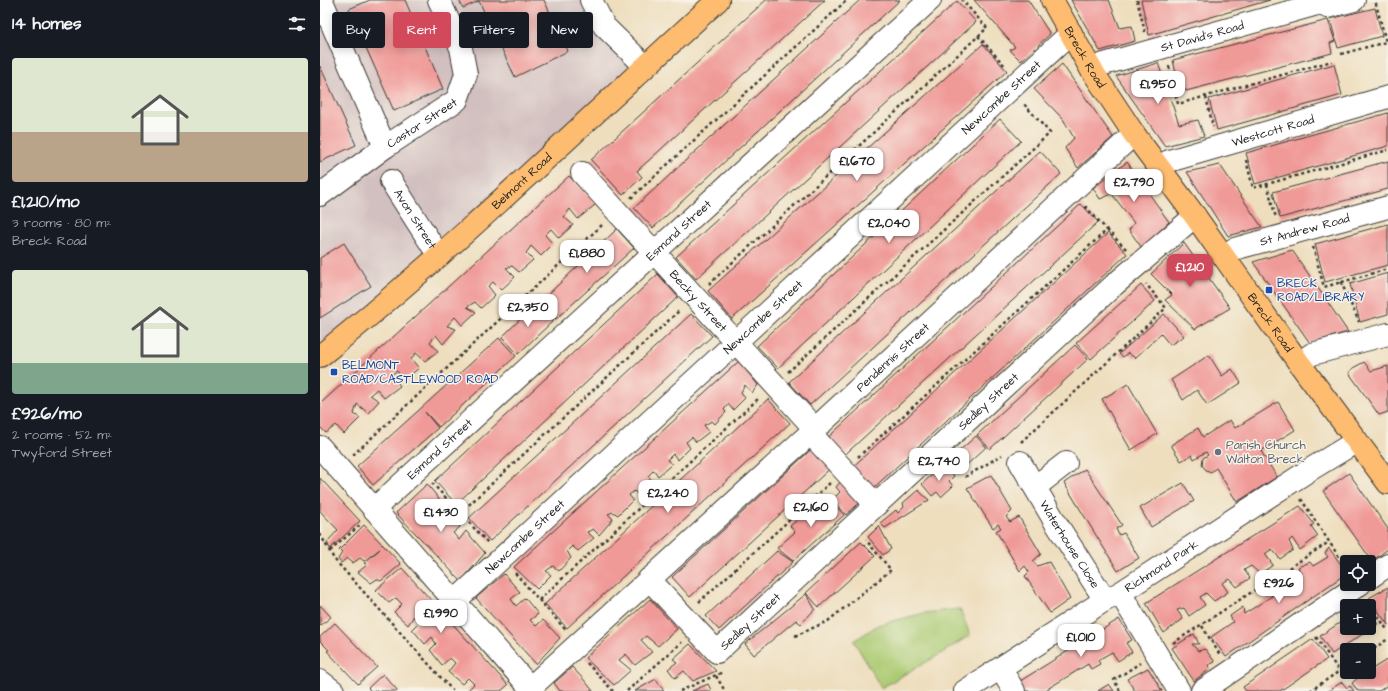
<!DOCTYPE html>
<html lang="en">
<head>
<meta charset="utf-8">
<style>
  body { margin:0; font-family:"Architects Daughter",sans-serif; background:#20242c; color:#f1f3f6; height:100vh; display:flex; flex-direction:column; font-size:15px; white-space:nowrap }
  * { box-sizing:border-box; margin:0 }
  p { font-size:13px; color:#9ea1a6 }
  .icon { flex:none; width:22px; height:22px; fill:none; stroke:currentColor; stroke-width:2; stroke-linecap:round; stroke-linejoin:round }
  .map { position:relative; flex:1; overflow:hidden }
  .sheet { display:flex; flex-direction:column; background:#171b24; width:320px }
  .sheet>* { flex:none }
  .guide { position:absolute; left:12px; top:12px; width:380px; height:36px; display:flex; gap:8px }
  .buttons { position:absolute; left:1020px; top:555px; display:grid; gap:8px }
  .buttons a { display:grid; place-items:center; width:36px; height:36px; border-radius:4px; background:#171b24; box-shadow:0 2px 10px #0003; font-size:20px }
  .price { position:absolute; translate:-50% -34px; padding:0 9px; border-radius:8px; background:#fff; color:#222; font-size:13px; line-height:26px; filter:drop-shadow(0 1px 2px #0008) }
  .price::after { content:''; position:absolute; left:50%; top:24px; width:12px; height:9px; margin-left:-6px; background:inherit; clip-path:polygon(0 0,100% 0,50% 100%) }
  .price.selected { background:#d1495b; color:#fff }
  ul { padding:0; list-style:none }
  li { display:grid; align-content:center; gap:8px; height:212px; padding:0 12px }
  li span { display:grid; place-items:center; height:124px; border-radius:4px; color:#555 }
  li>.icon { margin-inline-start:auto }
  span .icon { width:72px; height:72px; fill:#fffc; stroke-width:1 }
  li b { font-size:17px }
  h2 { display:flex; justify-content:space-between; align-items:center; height:48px; padding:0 12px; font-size:17px }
  .chip { padding:0 14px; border-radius:4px; background:#171b24; box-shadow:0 2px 10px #0003; font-size:14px; line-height:36px }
  .chip.selected { background:#d1495b; color:#fff }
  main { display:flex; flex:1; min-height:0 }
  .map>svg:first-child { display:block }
  .industrial { fill:#d2bfbf }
  .green { fill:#accb72; stroke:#647447 }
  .building { fill:#f09a98 }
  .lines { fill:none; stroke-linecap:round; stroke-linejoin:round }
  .minor-casing { stroke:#3c3934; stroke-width:24 }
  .major-casing { stroke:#3c3934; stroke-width:24 }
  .highway-casing { stroke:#3c3934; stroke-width:24 }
  .path { stroke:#3c3934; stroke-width:2.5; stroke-dasharray:3 3; stroke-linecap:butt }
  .minor { stroke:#fff; stroke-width:22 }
  .major { stroke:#fdbc6f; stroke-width:22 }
  .highway { stroke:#fdbc6f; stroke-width:22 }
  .transit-dot { fill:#1a4fb4; stroke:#f7f3e8; stroke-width:1.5 }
  .worship-dot { fill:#6b7280; stroke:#f7f3e8; stroke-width:1.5 }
  .labels { text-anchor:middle; stroke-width:3; stroke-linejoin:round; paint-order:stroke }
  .street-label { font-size:12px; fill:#1c1c1c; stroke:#f7f3e8 }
  .transit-label { font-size:12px; fill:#164399; stroke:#f7f3e8; text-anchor:start }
  .worship-label { font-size:12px; fill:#5b616d; stroke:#f7f3e8; text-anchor:start }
</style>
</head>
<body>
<main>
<section class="sheet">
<h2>14 homes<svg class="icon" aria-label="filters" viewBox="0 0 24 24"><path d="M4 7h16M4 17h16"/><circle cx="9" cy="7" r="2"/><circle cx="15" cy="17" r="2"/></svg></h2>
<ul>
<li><span style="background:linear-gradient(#dfe7d0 60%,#b9a48a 0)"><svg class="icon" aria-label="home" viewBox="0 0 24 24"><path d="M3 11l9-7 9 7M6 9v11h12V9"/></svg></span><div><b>£1,210/mo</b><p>3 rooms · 80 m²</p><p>Breck Road</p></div></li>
<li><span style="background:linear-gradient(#dfe7d0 75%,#7fa58c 0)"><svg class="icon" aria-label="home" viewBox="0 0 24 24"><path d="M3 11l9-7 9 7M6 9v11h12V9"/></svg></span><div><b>£926/mo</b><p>2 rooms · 52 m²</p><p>Twyford Street</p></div></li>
</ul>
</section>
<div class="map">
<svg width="1068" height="691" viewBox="0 0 1068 691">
  <rect width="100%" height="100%" fill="#f7f3e8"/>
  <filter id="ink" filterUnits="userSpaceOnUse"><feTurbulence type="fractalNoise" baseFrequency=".025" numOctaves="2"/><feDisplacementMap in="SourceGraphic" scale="8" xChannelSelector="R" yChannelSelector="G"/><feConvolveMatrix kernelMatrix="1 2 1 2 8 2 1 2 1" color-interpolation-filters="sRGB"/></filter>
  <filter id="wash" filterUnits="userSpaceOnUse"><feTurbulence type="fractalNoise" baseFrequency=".012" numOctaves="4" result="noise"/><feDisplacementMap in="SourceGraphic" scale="16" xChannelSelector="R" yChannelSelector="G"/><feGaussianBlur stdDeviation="0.9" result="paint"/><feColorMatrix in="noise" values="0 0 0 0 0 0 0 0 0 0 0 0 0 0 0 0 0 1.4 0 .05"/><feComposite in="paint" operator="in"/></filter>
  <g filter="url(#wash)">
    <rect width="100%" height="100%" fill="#eedebe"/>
    <path class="industrial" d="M0 0H271L325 66 0 356Z"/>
    <path class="green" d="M640 609 650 635 622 653 561 688 534 641 558 625 604 613Z"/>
    <g id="blocks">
      <g class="building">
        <path d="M50 0H85L123 89 74 111 29 9Z"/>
        <path d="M139 0H224L248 51 195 77 159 1 143 8Z"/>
        <path d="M446 0H505L317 171 322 177 303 195 271 160Z"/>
        <path d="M540 0H580L333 228 314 208Z"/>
        <path d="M654 0H708L730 34 701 61 690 50 695 47Z"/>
        <path d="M751 0H789L800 28 812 26 815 41 780 51Z"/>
        <path d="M821 0H950L829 35Z"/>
        <path d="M637 1 656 22 376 279 356 257Z"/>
        <path d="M1055 8 1062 36 1018 48 1010 19Z"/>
        <path d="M1008 20 1015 41 1010 43 1012 53 866 91 861 82 858 83 853 60Z"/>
        <path d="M663 44 687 71 412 319 388 291Z"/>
        <path d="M838 63 859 124 878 120 884 136 845 146 796 76Z"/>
        <path d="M742 64 793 137 758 168 745 148 754 138 743 119 714 89Z"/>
        <path d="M1014 64 1022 95 897 130 889 99Z"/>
        <path d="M0 66 36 145 0 162Z"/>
        <path d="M1068 113V146L935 184 926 153Z"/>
        <path d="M680 119 701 141 458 368 437 346Z"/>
        <path d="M720 151 741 174 490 405 469 382Z"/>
        <path d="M1068 161V189L960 218 953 192Z"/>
        <path d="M807 162 849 222 822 248 809 230 814 223 792 194 780 199 773 188Z"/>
        <path d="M900 165 935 217 942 227 908 236 867 172Z"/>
        <path d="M249 176 276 204 258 219 250 209 244 217 253 225 239 238 231 229 225 235 233 244 221 256 211 246 206 253 213 260 199 272 192 266 186 268 195 277 181 290 173 282 168 286 175 295 161 308 155 302 147 307 156 312 142 325 135 317 127 326 136 329 123 344 116 335 110 342 118 351 105 361 96 353 91 359 99 368 84 380 77 371 72 374 80 386 64 398 57 389 50 395 59 401 48 413 37 404 34 414 40 418 24 434 16 425 6 433 0 427V404Z"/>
        <path d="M761 204 778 222 518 461 502 443Z"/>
        <path d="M1068 224V265L1005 282 995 244Z"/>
        <path d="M297 229 314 248 236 319 219 303Z"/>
        <path d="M788 233 807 254 548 493 528 471Z"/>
        <path d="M24 243 51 286 0 318V258Z"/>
        <path d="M864 243 910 308 875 329 845 300 852 295 831 274Z"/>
        <path d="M972 250 1028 332 990 343 933 262Z"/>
        <path d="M1068 273V314L1040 322 1030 284Z"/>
        <path d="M338 274 358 297 136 504 115 481Z"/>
        <path d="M821 285 835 301 771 359 756 343Z"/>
        <path d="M217 303 234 320 198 354 182 337Z"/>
        <path d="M371 314 392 336 170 541 149 518Z"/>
        <path d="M844 314 864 336 850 345 841 334 815 358 808 353 803 357 799 354Z"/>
        <path d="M179 338 196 356 119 427 105 412 118 428 53 485 37 466Z"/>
        <path d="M755 345 768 359 670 449 657 435Z"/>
        <path d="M889 355 902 376 912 369 921 383 887 405 877 390 863 400 851 380Z"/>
        <path d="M419 361 438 385 432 393 425 385 421 392 425 398 413 410 408 404 404 410 406 412 395 424 392 421 384 425 389 432 376 442 372 437 366 442 370 448 358 460 353 454 347 460 352 464 338 476 334 470 328 476 333 482 320 496 314 491 309 495 313 500 298 515 293 512 288 514 293 519 279 535 273 529 267 532 274 538 258 551 252 546 247 551 251 558 239 571 233 566 226 571 231 575 217 589 194 567Z"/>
        <path d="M1044 362 1051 371 1068 366V412L1059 415 1029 373 1033 368Z"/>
        <path d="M808 384 837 434 811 450 782 399Z"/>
        <path d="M448 399 470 423 247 628 225 604Z"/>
        <path d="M958 402 975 430 941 451 957 477 917 502 896 468 891 472 886 470 882 465 883 458 888 455 886 452 874 459 872 455 861 461 851 445 878 428 883 437 910 420 915 428Z"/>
        <path d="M656 436 666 447 639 472 628 461Z"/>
        <path d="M496 445 514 465 370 597 352 577Z"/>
        <path d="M624 464 634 476 629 481 633 486 621 497 617 492 612 496 602 484Z"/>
        <path d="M765 469 802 525 796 529 799 535 804 533 819 558 798 571 744 483Z"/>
        <path d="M1029 473 1068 529V549L1052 561 1003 491Z"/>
        <path d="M671 475 692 511 686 517 690 522 699 517 721 554 713 561 717 566 729 562 750 599 730 613 705 576 709 572 705 566 700 571 676 531 681 528 678 524 673 528 647 488Z"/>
        <path d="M0 478 40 521 10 549 7 542 18 530 0 511Z"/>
        <path d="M521 481 546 497 526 515 512 500 520 492 516 487Z"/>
        <path d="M863 483 874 501 831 527 820 508Z"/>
        <path d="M107 484 123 504 115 512 119 520 126 511 140 527 133 533 139 540 146 531 165 553 141 581 76 513Z"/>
        <path d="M598 490 609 500 565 528 560 523 576 510 578 513 584 507 583 503Z"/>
        <path d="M506 495 524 515 473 561 457 548 475 532 470 526 485 513 490 520 491 518 487 512 495 503 497 507Z"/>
        <path d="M980 506 994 524 991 526 998 536 980 550 972 538 969 541 973 550 960 559 952 549 945 554 953 565 940 574 931 566 924 570 930 578 917 587 910 579 902 583 908 592 894 601 886 593 880 597 885 605 869 616 864 608 857 610 863 619 844 633 826 603Z"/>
        <path d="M44 525 81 564 61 581 57 579 51 583 38 572 47 565 44 563 60 549 44 561 40 558 33 563 27 558 21 563 18 559 22 553 19 550Z"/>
        <path d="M559 526 571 549 563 555 548 537Z"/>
        <path d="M541 542 555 556 499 607 486 593Z"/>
        <path d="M1009 548 1027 573 906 657 891 637 913 622 910 616 923 607 924 614 952 596 949 589 963 582 967 586 981 574 978 567 990 562 993 566 1008 557 1005 553Z"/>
        <path d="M457 551 473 562 399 630 386 616Z"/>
        <path d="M82 568 188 685 181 691H147L154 684 148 678 142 684 128 672 135 663 130 658 122 665 110 650 116 644 112 637 105 644 92 629 99 622 94 616 88 625 74 612 82 604 76 598 69 603 56 590Z"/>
        <path d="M184 574 200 592 191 599 196 606 205 598 218 614 210 620 216 626 223 620 240 638 216 664 156 598Z"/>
        <path d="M1068 587V625L1049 598Z"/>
        <path d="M486 594 495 609 481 624 476 620 434 655 425 644Z"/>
        <path d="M330 599 357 629 338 646 326 636 321 640 332 652 315 665 306 654 299 660 311 670 294 685 265 658Z"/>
        <path d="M0 605 11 617 0 626Z"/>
        <path d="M1049 611 1058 624 1012 654 1000 636 1027 618V628H1049Z"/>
        <path d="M799 619 812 640 806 643 812 652 798 661 792 652 778 660 780 664 771 669 768 664 724 691H702L697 683Z"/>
        <path d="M15 623 57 667 38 684 7 651 9 650 0 641V637Z"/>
        <path d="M874 634 879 644H872L878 651 885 649 895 662 888 665 890 669 874 681 852 648Z"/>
        <path d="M993 639 1007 659 960 691H926L923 687Z"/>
        <path d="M370 644 396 671 373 681 364 671 355 678 348 669 357 662 353 659Z"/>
        <path d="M1068 659V685L1059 691H1038L1032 683 1040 676 1038 672H1049V663L1052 669Z"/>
        <path d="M252 667 265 681 273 691H240L234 683Z"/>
        <path d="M828 668 842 691H815L807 679Z"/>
        <path d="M63 674 78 691H51L48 688Z"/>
        <path d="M336 679 344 691H315Z"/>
        <path d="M1022 682 1027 688 1030 686 1034 691H1008Z"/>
        <path d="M388 684 391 690 389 691H372Z"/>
        <path d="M789 684 794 691H778Z"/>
      </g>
    </g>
  </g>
  <g filter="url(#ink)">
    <use href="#blocks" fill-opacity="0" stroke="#3c3934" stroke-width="1"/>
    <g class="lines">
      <defs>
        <g id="minor">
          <path d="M271 0 284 26 325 66"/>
          <path d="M2 1 65 147"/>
          <path d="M1007 7 1034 0"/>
          <path id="s1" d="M771 69 784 64 994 5"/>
          <path id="s2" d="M839 167 849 161 1068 97"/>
          <path id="s3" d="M262 173 495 429"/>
          <path id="s4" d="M71 181 119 256"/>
          <path id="s5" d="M0 195 65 147 137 100 146 74 141 48 119 0"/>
          <path id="s6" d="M904 257 914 249 1068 207"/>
          <path d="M979 363 992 354 1068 334"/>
          <path d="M490 433 556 505"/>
          <path d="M0 447 213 691"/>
          <path id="s7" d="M700 462 734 520 785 600"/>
          <path d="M715 487 746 463"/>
          <path id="s8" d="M54 509 610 0"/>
          <path d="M1049 578 1068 565"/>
          <path id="s9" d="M329 579 397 652 794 285 875 216"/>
          <path d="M800 593 859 691"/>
          <path id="s10" d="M135 601 751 33"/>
          <path d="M681 669 694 691"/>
          <path d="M0 681 13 691"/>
          <path id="s11" d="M210 688 495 429 814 134"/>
          <path id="s12" d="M645 691 785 600 800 593 991 469 1037 441"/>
          <path d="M882 691 1040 584"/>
        </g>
        <g id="major">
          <path id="s13" d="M732 0 771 69 814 134 875 216 979 363 1068 483"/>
        </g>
        <g id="highway">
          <path id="s14" d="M0 356C139 245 266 120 398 0"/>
        </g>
      </defs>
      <use href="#minor" class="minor-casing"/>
      <use href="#major" class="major-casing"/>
      <use href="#highway" class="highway-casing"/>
      <g class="path">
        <path d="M817 0 825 32"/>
        <path d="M658 36 686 67"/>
        <path d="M1021 54 1066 42 1055 0"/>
        <path d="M849 66 858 104 1012 61"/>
        <path d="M886 97 893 127"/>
        <path d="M926 160 933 188 1068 150"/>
        <path d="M947 184 956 218"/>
        <path d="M311 198 527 0"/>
        <path d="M787 230 806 249"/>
        <path d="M993 247 1004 287 1068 269"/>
        <path d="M1021 282 1039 322"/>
        <path d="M389 284 667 28 642 0"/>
        <path d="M468 372 730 133 703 103"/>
        <path d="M701 442 846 308 826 284"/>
        <path d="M33 455 282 225"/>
        <path d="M538 457 787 230 765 206"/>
        <path d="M645 477 682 455"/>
        <path d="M112 483 169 544"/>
        <path d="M981 499 1027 569"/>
        <path d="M140 513 360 310"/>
        <path d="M0 534 14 559 133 691"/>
        <path d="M10 551 41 524"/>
        <path d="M195 573 245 629"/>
        <path d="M219 600 439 398"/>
        <path d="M1048 601 1068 631"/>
        <path d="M379 602 510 483"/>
        <path d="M882 626 900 655"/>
        <path d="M475 636 508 621 571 570 546 540"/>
        <path d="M996 637 1019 671"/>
        <path d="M853 643 1009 542"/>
        <path d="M1049 652 1068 639"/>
        <path d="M267 663 293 691"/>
        <path d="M396 676 405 691"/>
        <path d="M307 691 362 642"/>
        <path d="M360 691 403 672"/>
        <path d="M800 691 794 680 820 663"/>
        <path d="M990 691 1027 666"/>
      </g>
      <use href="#minor" class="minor"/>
      <use href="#major" class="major"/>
      <use href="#highway" class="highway"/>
    </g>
  </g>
  <g class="transit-dot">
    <rect x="945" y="286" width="8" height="8" rx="2"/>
    <rect x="10" y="368" width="8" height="8" rx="2"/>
  </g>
  <circle class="worship-dot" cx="898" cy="452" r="4"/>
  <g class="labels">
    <g class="street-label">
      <text dy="4" stroke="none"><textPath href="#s1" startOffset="116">St David's Road</textPath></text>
      <text dy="4" stroke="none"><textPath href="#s13" startOffset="66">Breck Road</textPath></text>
      <text dy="4" stroke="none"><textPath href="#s10" startOffset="743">Newcombe Street</textPath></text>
      <text dy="4" stroke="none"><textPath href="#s5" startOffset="125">Castor Street</textPath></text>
      <text dy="4" stroke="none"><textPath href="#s2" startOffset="120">Westcott Road</textPath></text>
      <text dy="4" stroke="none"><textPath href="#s14" startOffset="267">Belmont Road</textPath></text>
      <text dy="4" stroke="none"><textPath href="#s4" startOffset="45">Avon Street</textPath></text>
      <text dy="4" stroke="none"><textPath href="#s8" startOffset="413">Esmond Street</textPath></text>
      <text dy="4" stroke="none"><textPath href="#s6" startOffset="86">St Andrew Road</textPath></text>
      <text dy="4" stroke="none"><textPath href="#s3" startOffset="173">Becky Street</textPath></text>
      <text dy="4" stroke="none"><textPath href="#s10" startOffset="419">Newcombe Street</textPath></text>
      <text dy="4" stroke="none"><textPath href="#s13" startOffset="390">Breck Road</textPath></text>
      <text dy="4" stroke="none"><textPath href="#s11" startOffset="491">Pendennis Street</textPath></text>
      <text dy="4" stroke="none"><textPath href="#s9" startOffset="469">Sedley Street</textPath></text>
      <text dy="4" stroke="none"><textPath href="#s8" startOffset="89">Esmond Street</textPath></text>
      <text dy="4" stroke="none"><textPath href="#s10" startOffset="95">Newcombe Street</textPath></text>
      <text dy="4" stroke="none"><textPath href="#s7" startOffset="96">Waterhouse Close</textPath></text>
      <text dy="4" stroke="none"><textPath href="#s12" startOffset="233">Richmond Park</textPath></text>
      <text dy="4" stroke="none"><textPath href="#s9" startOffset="145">Sedley Street</textPath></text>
    </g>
    <g class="transit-label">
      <text x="957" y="287">BRECK<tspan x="957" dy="14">ROAD/LIBRARY</tspan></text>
      <text x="22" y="369">BELMONT<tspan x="22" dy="14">ROAD/CASTLEWOOD ROAD</tspan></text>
    </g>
    <g class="worship-label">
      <text x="906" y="449">Parish Church<tspan x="906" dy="14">Walton Breck</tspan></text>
    </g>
  </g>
</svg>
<div class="buttons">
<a><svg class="icon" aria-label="locate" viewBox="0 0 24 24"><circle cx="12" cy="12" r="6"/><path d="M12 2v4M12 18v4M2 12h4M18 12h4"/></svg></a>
<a>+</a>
<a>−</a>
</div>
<b class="price" style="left:838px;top:105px">£1,950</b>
<b class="price" style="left:537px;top:182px">£1,670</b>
<b class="price" style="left:814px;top:203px">£2,790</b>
<b class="price" style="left:569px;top:244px">£2,040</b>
<b class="price" style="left:267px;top:274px">£1,880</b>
<b class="price selected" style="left:870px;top:288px">£1,210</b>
<b class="price" style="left:208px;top:328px">£2,350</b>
<b class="price" style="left:619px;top:482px">£2,740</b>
<b class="price" style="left:348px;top:514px">£2,240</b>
<b class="price" style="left:491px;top:528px">£2,160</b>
<b class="price" style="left:121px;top:533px">£1,430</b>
<b class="price" style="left:959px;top:604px">£926</b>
<b class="price" style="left:121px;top:634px">£1,990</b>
<b class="price" style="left:761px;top:658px">£1,010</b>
<div class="guide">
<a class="chip">Buy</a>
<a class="chip selected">Rent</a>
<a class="chip">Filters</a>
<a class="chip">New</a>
</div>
</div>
</main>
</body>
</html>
